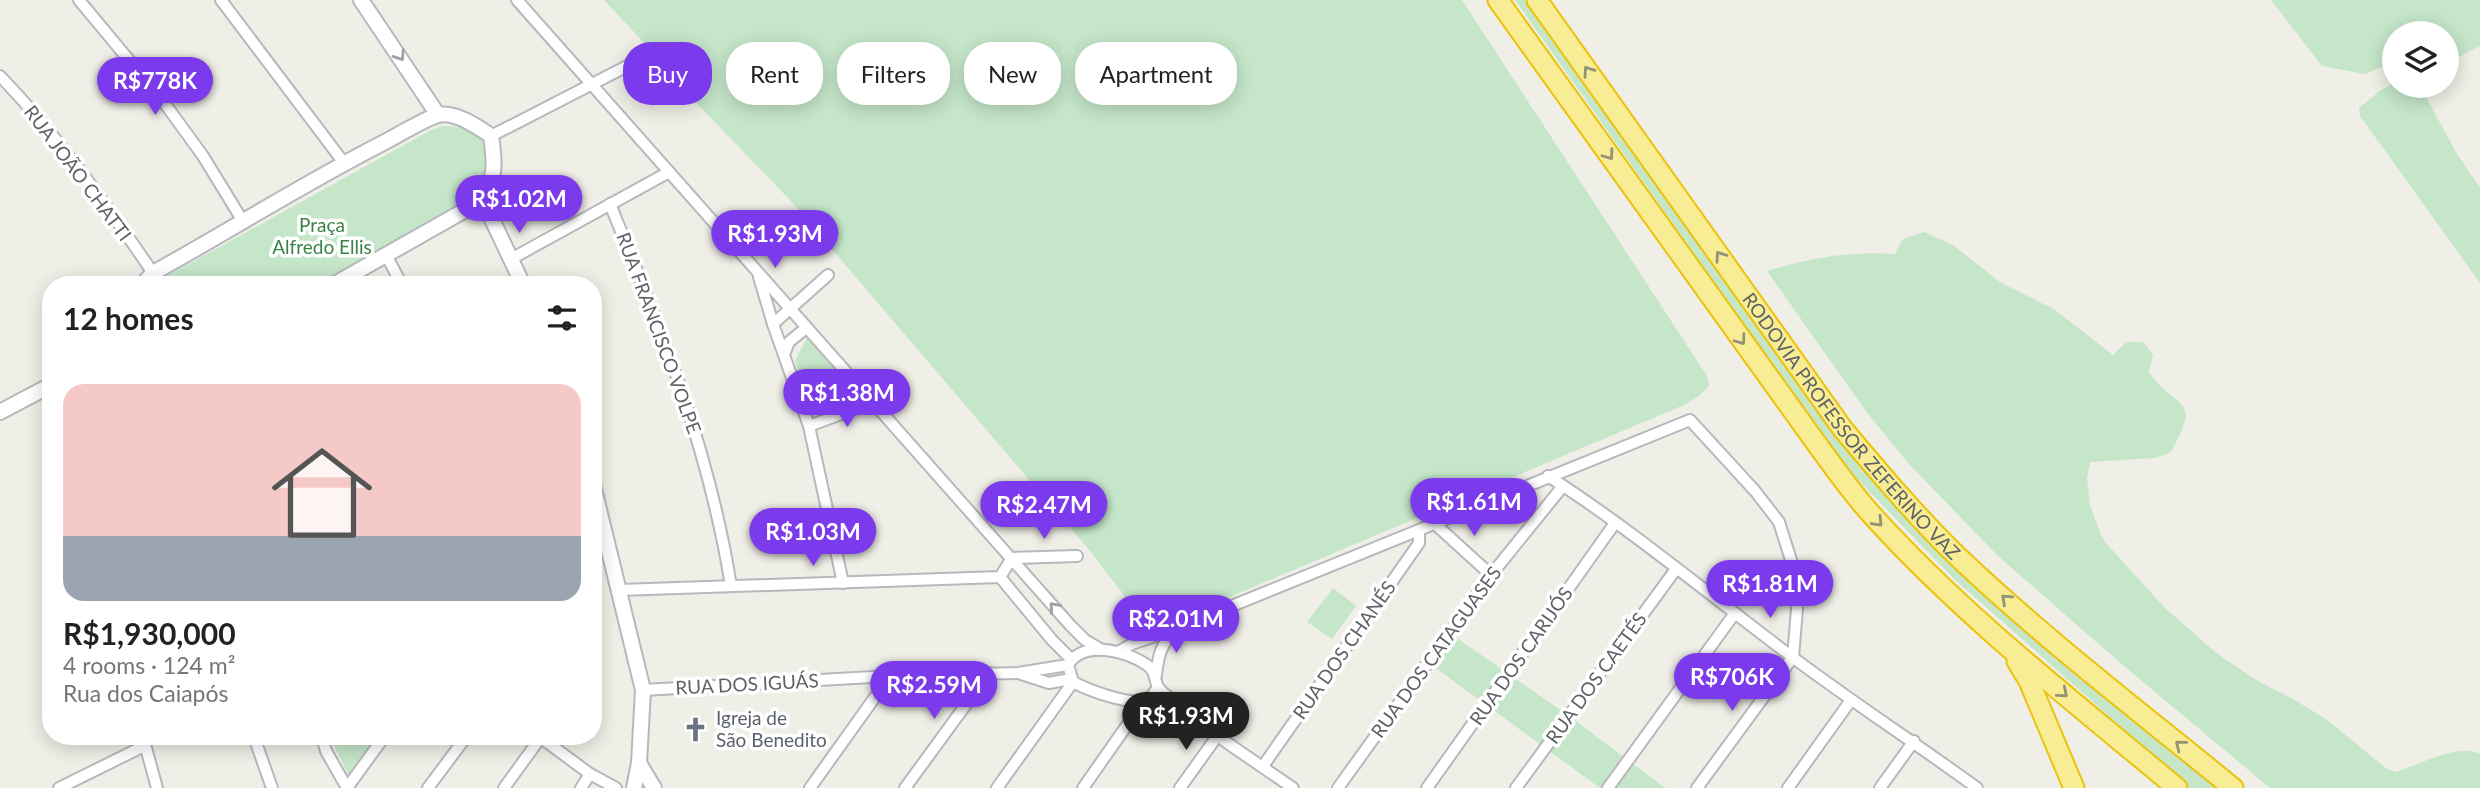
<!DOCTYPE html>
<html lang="en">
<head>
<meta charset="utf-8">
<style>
  body { margin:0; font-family:Lato,sans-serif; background:#f2f2f2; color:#222; height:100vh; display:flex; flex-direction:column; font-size:26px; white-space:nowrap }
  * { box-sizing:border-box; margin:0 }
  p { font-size:23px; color:#767676 }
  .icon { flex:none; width:38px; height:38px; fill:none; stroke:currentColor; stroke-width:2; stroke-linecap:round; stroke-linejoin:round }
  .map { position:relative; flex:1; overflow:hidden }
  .details { position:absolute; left:42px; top:276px; width:560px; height:469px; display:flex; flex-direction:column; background:#fff; border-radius:28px; box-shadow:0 4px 18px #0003 }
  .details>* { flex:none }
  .hud { position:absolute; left:623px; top:42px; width:665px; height:63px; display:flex; gap:14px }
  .fabs { position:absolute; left:2382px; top:21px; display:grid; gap:14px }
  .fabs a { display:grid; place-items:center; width:77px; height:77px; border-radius:50%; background:#fff; box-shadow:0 4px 18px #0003; font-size:35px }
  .price { position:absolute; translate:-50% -60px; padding:0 16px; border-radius:24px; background:#7c3aed; color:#fff; font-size:23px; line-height:46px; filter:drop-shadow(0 2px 4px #0008) }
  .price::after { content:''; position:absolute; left:50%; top:42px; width:21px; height:16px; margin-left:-10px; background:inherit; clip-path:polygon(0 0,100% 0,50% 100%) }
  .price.on { background:#222; color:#fff }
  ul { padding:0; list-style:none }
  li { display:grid; align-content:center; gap:14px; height:371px; padding:0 21px }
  li span { display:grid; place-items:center; height:217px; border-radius:21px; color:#555 }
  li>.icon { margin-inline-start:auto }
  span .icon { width:126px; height:126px; fill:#fffc; stroke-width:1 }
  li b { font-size:30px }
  h2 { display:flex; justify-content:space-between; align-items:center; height:84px; padding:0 21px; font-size:30px }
  .chip { padding:0 24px; border-radius:28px; background:#fff; box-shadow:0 4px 18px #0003; font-size:24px; line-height:63px }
  .chip.on { background:#7c3aed; color:#fff }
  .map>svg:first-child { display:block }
  .green { fill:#c5e6c9 }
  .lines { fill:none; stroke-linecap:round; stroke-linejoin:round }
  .minor-casing { stroke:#b7b8bd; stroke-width:14 }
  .tertiary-casing { stroke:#b7b8bd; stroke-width:18 }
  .motorway-casing { stroke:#ecc20a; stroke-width:23 }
  .minor { stroke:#fff; stroke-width:10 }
  .tertiary { stroke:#fff; stroke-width:14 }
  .motorway { stroke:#f8ec95; stroke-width:19 }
  .oneway { stroke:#9ea0a3 }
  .oneway2 { stroke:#949276 }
  .labels { text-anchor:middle; stroke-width:7; stroke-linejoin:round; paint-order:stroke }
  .street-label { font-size:19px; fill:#5e6166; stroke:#fff }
  .park-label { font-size:19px; fill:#398345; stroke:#fff }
  .worship-label { font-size:19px; fill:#5b616d; stroke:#fff; text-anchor:start }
</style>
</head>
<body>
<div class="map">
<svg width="2480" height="788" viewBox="0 0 2480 788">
  <rect width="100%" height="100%" fill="#f0efe7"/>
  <g class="green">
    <path d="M604 0H1462L1707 376 1709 386 1700 395 1684 405 1180 618 1154 625 1142 619 1090 551 789 199 677 83 650 49Z"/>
    <path d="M1515 0H1531L1785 359 2060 656 2218 788H2190L1954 579 1860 482 1820 432Z"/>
    <path d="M2271 0H2480V46L2447 63 2446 33H2394V68L2390 63 2365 74 2322 66Z"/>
    <path d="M2394 83V86H2420L2457 154 2480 188V283L2360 116 2359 108 2381 90Z"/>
    <path d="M442 126C488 125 506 162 475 195L316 285H156L158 281 431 130Z"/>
    <path d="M1924 232 1953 245 2000 282 2055 310 2113 355 2126 342H2143L2153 355 2149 372C2176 412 2203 394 2171 452L2155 458 2090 462 2087 478 2090 505 2101 535 2105 542 2164 607 2215 652 2256 680 2293 699 2326 719 2387 769 2395 772C2417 766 2459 742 2480 754V788H2270L2125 667 1998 556 1908 463 1865 410 1767 271C1809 258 1850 251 1895 254L1903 239Z"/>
    <path d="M807 337 861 397 811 415 795 361Z"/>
    <path d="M1333 588 1356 606 1332 639 1307 622Z"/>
    <path d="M1454 636 1569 716 1665 788H1600L1433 666Z"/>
    <path d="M330 737H378L349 776Z"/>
  </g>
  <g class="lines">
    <defs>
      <g id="minor">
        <path d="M79 0 163 101 203 156 244 223"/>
        <path d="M221 0 344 163"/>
        <path d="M517 0 1070 625 1085 640 1102 650"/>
        <path d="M0 76C58 136 106 204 153 273"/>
        <path d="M491 136 637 61"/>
        <path d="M610 204C662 331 709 449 731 586"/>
        <path d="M386 255 402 285"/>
        <path d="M511 259 669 172"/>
        <path d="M759 277 773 324 809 426 843 583"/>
        <path d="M773 324 828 275"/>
        <path d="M784 354 789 342 806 328"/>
        <path d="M809 426 873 402"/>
        <path d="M1548 476C1634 531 1713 598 1795 659 1855 704 1917 744 1977 788"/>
        <path d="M1435 524 1491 575"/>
        <path d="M1012 558 1077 556"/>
        <path d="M1000 577 1052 640 1071 659"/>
        <path d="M620 590 1000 577 1012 558"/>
        <path d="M1118 652 1132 644 1180 627 1690 420 1755 491 1779 522 1791 560 1797 609 1793 657 1697 788"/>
        <path d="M1021 674 1049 683 1071 679"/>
        <path d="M1156 675C1158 657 1161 643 1175 631"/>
        <path d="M1158 687C1155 692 1152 697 1146 700 1130 706 1088 690 1073 682L1068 665C1083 639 1127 651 1147 665 1156 671 1154 679 1158 687 1161 692 1170 698 1175 702 1211 734 1253 760 1293 788"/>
        <path d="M643 690 890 676 1018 673 1068 665"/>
        <path d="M1149 698 1175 712 1189 716"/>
        <path d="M143 737 157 788"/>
        <path d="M254 737 272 788"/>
        <path d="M322 737 326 751 347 788"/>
        <path d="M540 737 590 774 616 788"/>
        <path d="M1263 766 1419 543V531"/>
        <path d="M59 788 144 746"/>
        <path d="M347 788 384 737"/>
        <path d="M428 788 466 737"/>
        <path d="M504 788 541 737"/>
        <path d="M581 788 590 774"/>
        <path d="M810 788 890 676"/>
        <path d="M905 788 989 673"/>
        <path d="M997 788 1073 682"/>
        <path d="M1083 788 1144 701"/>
        <path d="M1180 788 1218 735"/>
        <path d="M1338 788 1491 575 1563 486"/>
        <path d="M1427 788 1615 523"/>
        <path d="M1516 788 1676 569"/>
        <path d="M1608 788 1735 613"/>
        <path d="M1788 788 1851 700"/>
        <path d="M1880 788 1914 741"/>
      </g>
      <g id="tertiary">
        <path d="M361 0 438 115"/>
        <path d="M483 200 523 285"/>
        <path d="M142 285 153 273C229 231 303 184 381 144 393 138 426 118 438 115 455 111 478 127 491 136 495 163 496 175 483 200L333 285"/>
        <path d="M0 412 51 385"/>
        <path d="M593 485 643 690 639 763 634 788"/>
        <path d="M639 763 654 788"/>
      </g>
      <g id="motorway">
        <path d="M1498 0 1819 447C1836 470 1852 493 1871 514 1963 616 2073 701 2177 788"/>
        <path id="s1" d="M1537 0 1842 428C1878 471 1915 515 1956 555 2043 638 2140 712 2233 788"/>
        <path d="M2017 661 2029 681 2074 788"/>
      </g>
    </defs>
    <use href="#minor" class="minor-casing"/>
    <use href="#tertiary" class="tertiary-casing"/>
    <use href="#motorway" class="motorway-casing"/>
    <use href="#minor" class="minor"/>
    <use href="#tertiary" class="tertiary"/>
    <use href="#motorway" class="motorway"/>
  </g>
  <defs><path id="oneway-chevron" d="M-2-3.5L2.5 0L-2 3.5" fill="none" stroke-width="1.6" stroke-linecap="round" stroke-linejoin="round" transform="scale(1.75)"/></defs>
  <g class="oneway">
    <use href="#oneway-chevron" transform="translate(400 56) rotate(57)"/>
    <use href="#oneway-chevron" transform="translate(1054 607) rotate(-131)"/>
  </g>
  <g class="oneway2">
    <use href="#oneway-chevron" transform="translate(1588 71) rotate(-125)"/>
    <use href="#oneway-chevron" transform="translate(1609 155) rotate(54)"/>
    <use href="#oneway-chevron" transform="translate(1720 256) rotate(-125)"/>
    <use href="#oneway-chevron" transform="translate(1741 340) rotate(54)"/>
    <use href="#oneway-chevron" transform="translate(1878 522) rotate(46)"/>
    <use href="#oneway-chevron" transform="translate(2006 599) rotate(-138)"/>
    <use href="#oneway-chevron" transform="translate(2063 693) rotate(40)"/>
    <use href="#oneway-chevron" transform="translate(2180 745) rotate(-141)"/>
  </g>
  <defs>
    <symbol id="church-bare" viewBox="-9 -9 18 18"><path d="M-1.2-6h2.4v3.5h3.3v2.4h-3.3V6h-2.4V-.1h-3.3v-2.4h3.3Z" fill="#6b7280" stroke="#fff" stroke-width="2.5" paint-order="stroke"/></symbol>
  </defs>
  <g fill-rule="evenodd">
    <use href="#church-bare" x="678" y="712" width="35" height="35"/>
  </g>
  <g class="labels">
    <g class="street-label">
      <text transform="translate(78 173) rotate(53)" y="7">RUA JOÃO CHATTI</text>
      <text transform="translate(659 333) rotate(70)" y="7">RUA FRANCISCO VOLPE</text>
      <text dy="7" stroke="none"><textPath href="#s1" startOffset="530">RODOVIA PROFESSOR ZEFERINO VAZ</textPath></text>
      <text transform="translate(1344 650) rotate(-55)" y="7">RUA DOS CHANÉS</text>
      <text transform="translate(1436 652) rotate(-54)" y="7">RUA DOS CATAGUASES</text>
      <text transform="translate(1521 656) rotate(-55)" y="7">RUA DOS CARIJÓS</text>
      <text transform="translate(1596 678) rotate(-54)" y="7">RUA DOS CAETÉS</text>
      <text transform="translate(747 684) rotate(-3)" y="7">RUA DOS IGUÁS</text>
    </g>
    <g class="park-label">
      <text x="322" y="232">Praça<tspan x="322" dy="22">Alfredo Ellis</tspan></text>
    </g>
    <g class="worship-label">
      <text x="716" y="725">Igreja de<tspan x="716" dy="22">São Benedito</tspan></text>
    </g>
  </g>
</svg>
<div class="fabs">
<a><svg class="icon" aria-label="layers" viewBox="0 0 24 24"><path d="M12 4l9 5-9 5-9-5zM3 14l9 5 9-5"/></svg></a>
</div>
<b class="price" style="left:155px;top:117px">R$778K</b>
<b class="price" style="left:519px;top:235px">R$1.02M</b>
<b class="price" style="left:775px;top:270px">R$1.93M</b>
<b class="price" style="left:847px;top:429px">R$1.38M</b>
<b class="price" style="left:1474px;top:538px">R$1.61M</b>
<b class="price" style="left:1044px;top:541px">R$2.47M</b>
<b class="price" style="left:813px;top:568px">R$1.03M</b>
<b class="price" style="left:1770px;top:620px">R$1.81M</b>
<b class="price" style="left:1176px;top:655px">R$2.01M</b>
<b class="price" style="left:1732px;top:713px">R$706K</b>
<b class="price" style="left:934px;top:721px">R$2.59M</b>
<b class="price on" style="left:1186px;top:752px">R$1.93M</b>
<div class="hud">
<a class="chip on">Buy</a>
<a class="chip">Rent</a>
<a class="chip">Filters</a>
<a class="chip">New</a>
<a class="chip">Apartment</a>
</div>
<section class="details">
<h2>12 homes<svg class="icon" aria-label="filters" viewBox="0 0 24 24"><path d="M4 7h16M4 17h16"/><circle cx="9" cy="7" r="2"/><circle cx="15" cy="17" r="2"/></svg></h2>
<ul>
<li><span style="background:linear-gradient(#f6c9c9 70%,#9aa5b1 0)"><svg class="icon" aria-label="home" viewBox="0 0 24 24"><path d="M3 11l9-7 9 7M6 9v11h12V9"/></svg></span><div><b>R$1,930,000</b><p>4 rooms · 124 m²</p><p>Rua dos Caiapós</p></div></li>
</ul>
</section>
</div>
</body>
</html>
